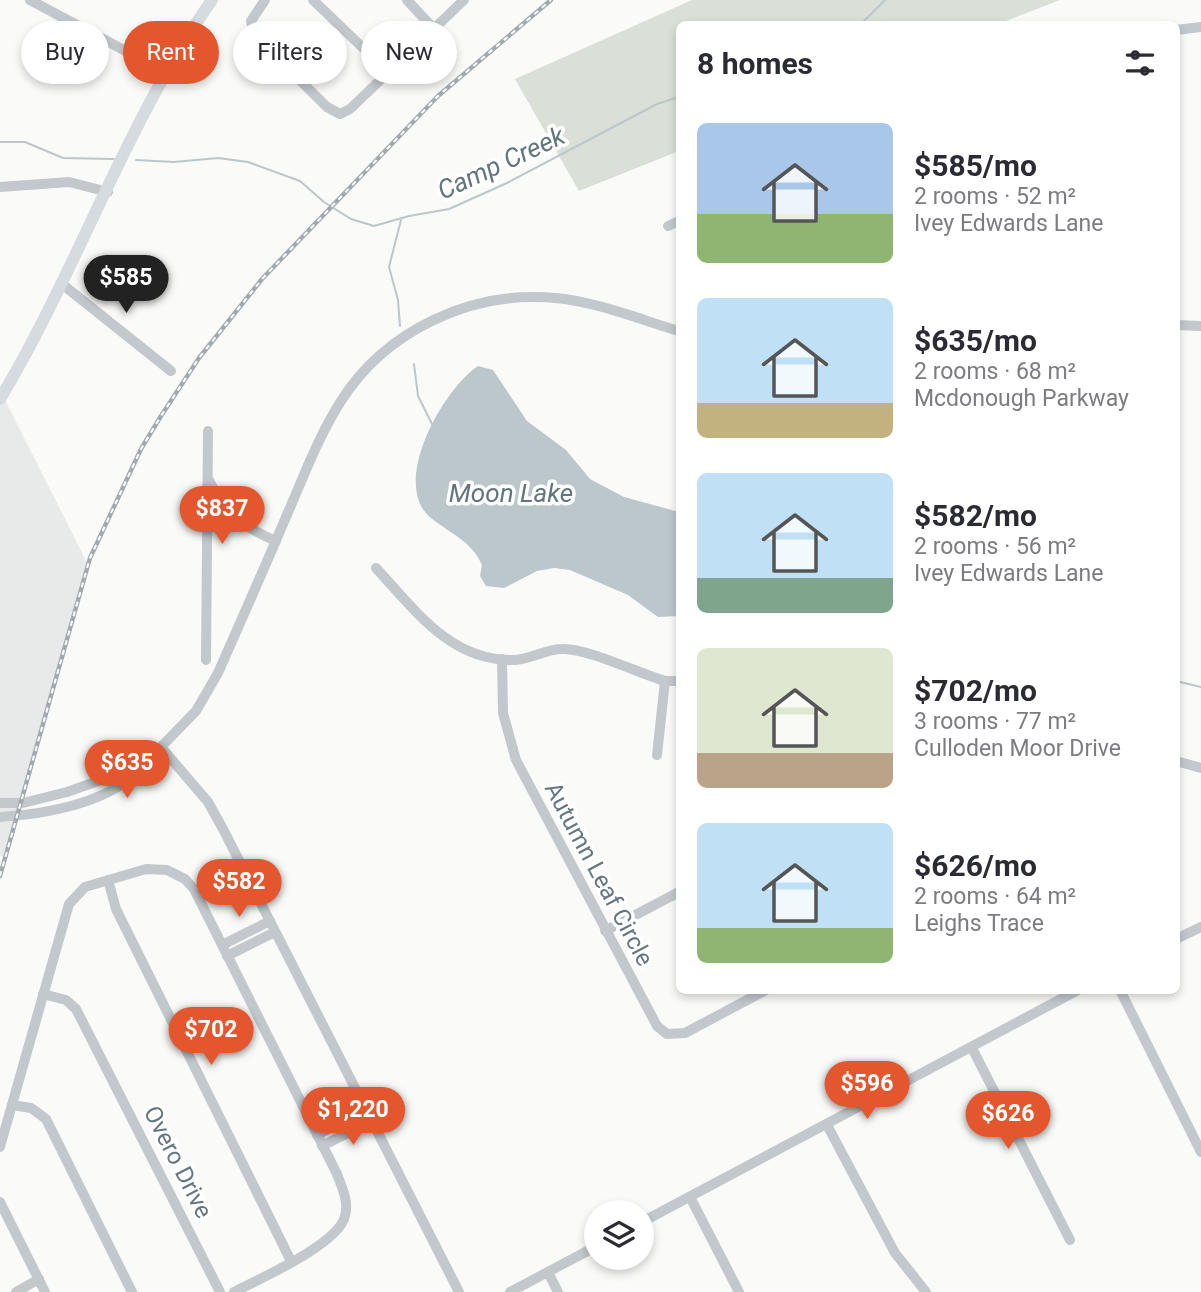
<!DOCTYPE html>
<html lang="en">
<head>
<meta charset="utf-8">
<style>
  body { margin:0; font-family:Roboto,sans-serif; background:#f7f7f7; color:#2b2b33; height:100vh; display:flex; flex-direction:column; font-size:26px; white-space:nowrap }
  * { box-sizing:border-box; margin:0 }
  p { font-size:23px; color:#7c7c81 }
  .icon { flex:none; width:38px; height:38px; fill:none; stroke:currentColor; stroke-width:2; stroke-linecap:round; stroke-linejoin:round }
  .map { position:relative; flex:1; overflow:hidden }
  .panel { position:absolute; left:676px; top:21px; width:504px; height:973px; display:flex; flex-direction:column; background:#fff; border-radius:10px; box-shadow:0 4px 10px #0003 }
  .panel>* { flex:none }
  .top-card { position:absolute; left:21px; top:21px; width:550px; height:63px; display:flex; gap:14px }
  .fabs { position:absolute; left:584px; top:1200px; display:grid; gap:14px }
  .fabs a { display:grid; place-items:center; width:70px; height:70px; border-radius:50%; background:#fff; box-shadow:0 4px 10px #0003; font-size:35px }
  .price { position:absolute; translate:-50% -60px; padding:0 16px; border-radius:24px; background:#e4572e; color:#fff; font-size:23px; line-height:46px; filter:drop-shadow(0 2px 4px #0008) }
  .price::after { content:''; position:absolute; left:50%; top:42px; width:21px; height:16px; margin-left:-10px; background:inherit; clip-path:polygon(0 0,100% 0,50% 100%) }
  .price.selected { background:#222; color:#fff }
  ul { padding:0; list-style:none }
  li { display:flex; align-items:center; gap:21px; height:175px; padding:0 21px }
  li span { display:grid; place-items:center; flex:none; width:196px; height:140px; border-radius:10px; color:#555 }
  li>.icon { margin-inline-start:auto }
  span .icon { width:84px; height:84px; fill:#fffc; stroke-width:1 }
  li b { font-size:30px }
  h2 { display:flex; justify-content:space-between; align-items:center; height:84px; padding:0 21px; font-size:30px }
  .tag { padding:0 24px; border-radius:32px; background:#fff; box-shadow:0 4px 10px #0003; font-size:24px; line-height:63px }
  .tag.selected { background:#e4572e; color:#fff }
  .map>svg:first-child { display:block }
  .built { fill:#e8e9e9 }
  .green { fill:#dadfd7 }
  .water { fill:#bbc7cb }
  .lines { fill:none; stroke-linecap:round; stroke-linejoin:round }
  .stream { stroke:#bbc7cb; stroke-width:2 }
  .minor { stroke:#c3c8cc; stroke-width:10 }
  .major { stroke:#d6dbdf; stroke-width:12 }
  .rail-casing { stroke:#a2aab0; stroke-width:4.5 }
  .rail { stroke:#fff; stroke-width:2; stroke-dasharray:5; stroke-linecap:butt }
  .labels { text-anchor:middle; stroke-width:7; stroke-linejoin:round; paint-order:stroke }
  .street-label { font-size:24px; fill:#657683; stroke:#fff }
  .water-label { font-size:26px; font-style:italic; fill:#60757c; stroke:#fff }
</style>
</head>
<body>
<div class="map">
<svg width="1201" height="1292" viewBox="0 0 1201 1292">
  <rect width="100%" height="100%" fill="#fafaf8"/>
  <path class="built" d="M4 398 87 563 4 857 0 855V406Z"/>
  <path class="green" d="M692 0H1060L998 24H679V151L579 191 515 79Z"/>
  <path class="water" d="M478 366 493 370 527 421 566 450 590 479 624 497 679 512V616L658 617 628 595 570 570 554 568 537 571 504 588 486 586 480 576 482 565C472 541 449 533 431 518 389 484 444 388 478 366Z"/>
  <g class="lines">
    <g class="stream">
      <path d="M861 24 885 0"/>
      <path d="M0 142H25L63 158 114 159"/>
      <path d="M136 160 174 162 218 158 248 162 300 181 324 202 351 219 374 226 409 216 449 209 507 183 657 104 679 97"/>
      <path d="M400 326 398 300 389 267 401 220"/>
      <path d="M414 364 418 396 433 426"/>
      <path d="M1176 681 1201 687"/>
    </g>
    <g class="minor">
      <path d="M30 0 167 73"/>
      <path d="M265 0 251 21 254 35 327 107 340 114 350 109 464 0"/>
      <path d="M313 0 387 71"/>
      <path d="M407 0 433 28"/>
      <path d="M1176 30 1201 27"/>
      <path d="M0 187 69 182 108 192"/>
      <path d="M668 226 679 221"/>
      <path d="M62 284 171 371"/>
      <path d="M1176 325 1201 326"/>
      <path d="M209 480C224 513 243 527 276 541"/>
      <path d="M376 568C415 610 451 662 515 660 531 659 546 649 562 649 587 648 638 673 665 681H679"/>
      <path d="M502 659 503 713 516 760 657 1026 667 1034 685 1033 766 990"/>
      <path d="M206 660 208 431"/>
      <path d="M161 747 208 802 223 829 459 1292"/>
      <path d="M657 755 665 681"/>
      <path d="M1176 761 1201 768"/>
      <path d="M0 803H23L67 792 112 776 161 747 196 711 218 673C241 621 264 569 286 517 303 478 318 437 341 401 386 330 472 290 556 298 597 302 639 319 679 331"/>
      <path d="M0 817C58 813 122 800 159 751"/>
      <path d="M108 880 116 909 291 1261"/>
      <path d="M605 931 679 892"/>
      <path d="M1176 939 1201 927"/>
      <path d="M222 945 270 921"/>
      <path d="M227 956 275 932"/>
      <path d="M1120 990 1201 1152"/>
      <path d="M43 994 66 1000 76 1009 220 1292"/>
      <path d="M972 1048 1070 1240"/>
      <path d="M12 1105 31 1108 46 1119 132 1292"/>
      <path d="M827 1125 895 1253 926 1292"/>
      <path d="M317 1135 365 1109"/>
      <path d="M322 1146 371 1121"/>
      <path d="M0 1147 69 904 85 887 146 869 167 870 185 879 194 889 337 1174C342 1188 349 1201 345 1216 339 1244 259 1279 234 1292"/>
      <path d="M690 1197 739 1292"/>
      <path d="M0 1202 45 1292"/>
      <path d="M642 1222 1078 990"/>
      <path d="M548 1272 558 1292"/>
      <path d="M16 1292 39 1279"/>
      <path d="M510 1292 597 1246"/>
    </g>
    <path class="major" d="M0 399C77 271 126 122 212 0"/>
    <defs>
      <path id="rail" d="M0 876 90 558 141 449 161 416 199 358 262 279 438 96 551 0"/>
    </defs>
    <use href="#rail" class="rail-casing"/>
    <use href="#rail" class="rail"/>
  </g>
  <g class="labels">
    <g class="street-label">
      <text transform="translate(599 874) rotate(62)" y="8">Autumn Leaf Circle</text>
      <text transform="translate(178 1162) rotate(63)" y="8">Overo Drive</text>
    </g>
    <g class="water-label">
      <text transform="translate(501 163) rotate(-25)" y="9">Camp Creek</text>
      <text x="511" y="502">Moon Lake</text>
    </g>
  </g>
</svg>
<div class="fabs">
<a><svg class="icon" aria-label="layers" viewBox="0 0 24 24"><path d="M12 4l9 5-9 5-9-5zM3 14l9 5 9-5"/></svg></a>
</div>
<b class="price selected" style="left:126px;top:315px">$585</b>
<b class="price" style="left:222px;top:546px">$837</b>
<b class="price" style="left:127px;top:800px">$635</b>
<b class="price" style="left:239px;top:919px">$582</b>
<b class="price" style="left:211px;top:1067px">$702</b>
<b class="price" style="left:867px;top:1121px">$596</b>
<b class="price" style="left:353px;top:1147px">$1,220</b>
<b class="price" style="left:1008px;top:1151px">$626</b>
<div class="top-card">
<a class="tag">Buy</a>
<a class="tag selected">Rent</a>
<a class="tag">Filters</a>
<a class="tag">New</a>
</div>
<section class="panel">
<h2>8 homes<svg class="icon" aria-label="filters" viewBox="0 0 24 24"><path d="M4 7h16M4 17h16"/><circle cx="9" cy="7" r="2"/><circle cx="15" cy="17" r="2"/></svg></h2>
<ul>
<li><span style="background:linear-gradient(#a9c7e8 65%,#8fb573 0)"><svg class="icon" aria-label="home" viewBox="0 0 24 24"><path d="M3 11l9-7 9 7M6 9v11h12V9"/></svg></span><div><b>$585/mo</b><p>2 rooms · 52 m²</p><p>Ivey Edwards Lane</p></div></li>
<li><span style="background:linear-gradient(#bfe0f5 75%,#c2b280 0)"><svg class="icon" aria-label="home" viewBox="0 0 24 24"><path d="M3 11l9-7 9 7M6 9v11h12V9"/></svg></span><div><b>$635/mo</b><p>2 rooms · 68 m²</p><p>Mcdonough Parkway</p></div></li>
<li><span style="background:linear-gradient(#bfe0f5 75%,#7fa58c 0)"><svg class="icon" aria-label="home" viewBox="0 0 24 24"><path d="M3 11l9-7 9 7M6 9v11h12V9"/></svg></span><div><b>$582/mo</b><p>2 rooms · 56 m²</p><p>Ivey Edwards Lane</p></div></li>
<li><span style="background:linear-gradient(#dfe7d0 75%,#b9a48a 0)"><svg class="icon" aria-label="home" viewBox="0 0 24 24"><path d="M3 11l9-7 9 7M6 9v11h12V9"/></svg></span><div><b>$702/mo</b><p>3 rooms · 77 m²</p><p>Culloden Moor Drive</p></div></li>
<li><span style="background:linear-gradient(#bfe0f5 75%,#8fb573 0)"><svg class="icon" aria-label="home" viewBox="0 0 24 24"><path d="M3 11l9-7 9 7M6 9v11h12V9"/></svg></span><div><b>$626/mo</b><p>2 rooms · 64 m²</p><p>Leighs Trace</p></div></li>
</ul>
</section>
</div>
</body>
</html>
